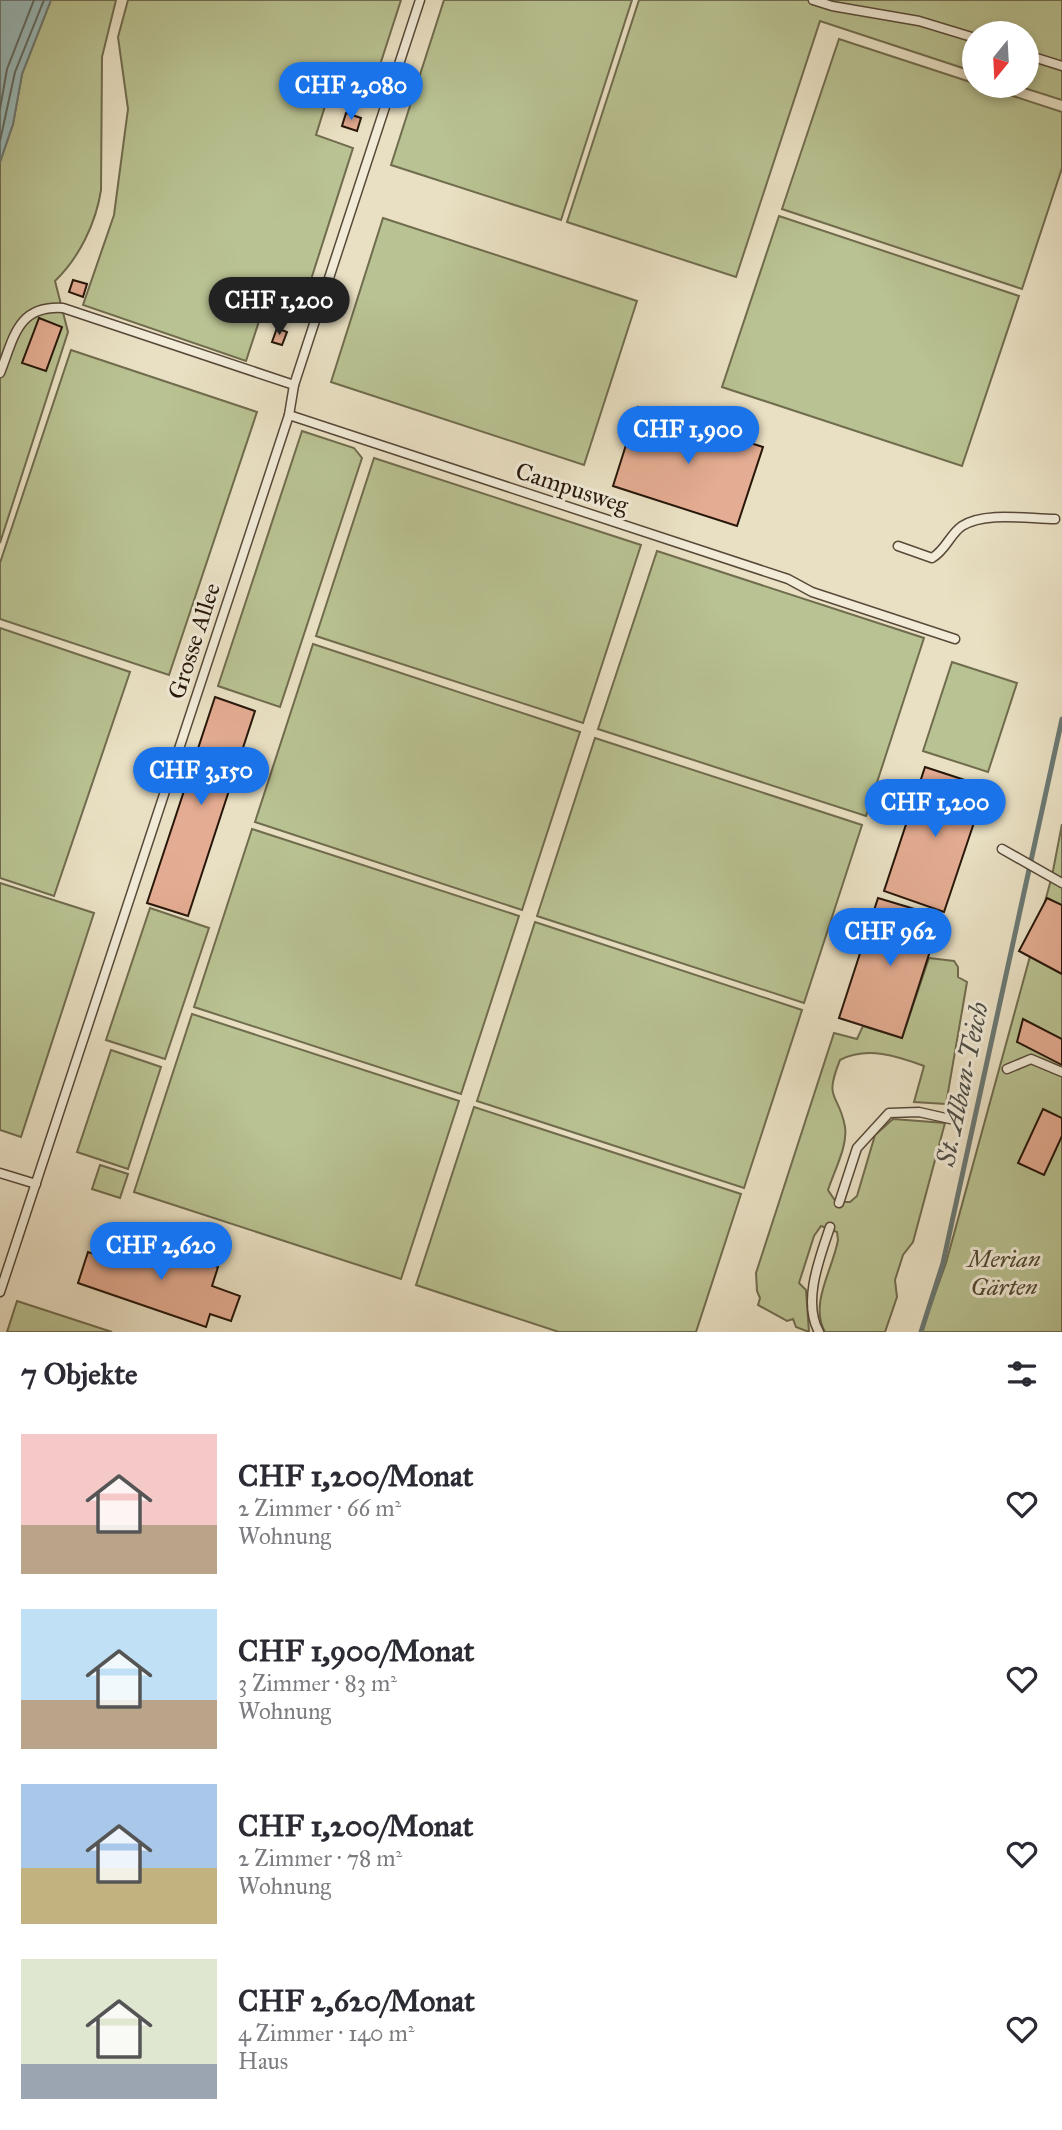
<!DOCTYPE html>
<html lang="de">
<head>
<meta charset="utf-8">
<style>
  body { margin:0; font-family:"IM FELL Great Primer",serif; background:#f2f2f3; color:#2b2b33; height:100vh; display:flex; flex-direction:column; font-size:26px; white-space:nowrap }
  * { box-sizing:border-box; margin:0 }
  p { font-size:23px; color:#7c7c81 }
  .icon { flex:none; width:38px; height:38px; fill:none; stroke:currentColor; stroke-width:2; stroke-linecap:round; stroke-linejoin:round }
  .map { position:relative; height:1332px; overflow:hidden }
  .details { display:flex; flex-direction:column; background:#fff; flex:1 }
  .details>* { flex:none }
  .needle { width:46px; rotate:198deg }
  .controls { position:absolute; left:962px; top:21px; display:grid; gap:14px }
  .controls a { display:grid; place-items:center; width:77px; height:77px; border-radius:50%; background:#fff; box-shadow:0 4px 10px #0003; font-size:35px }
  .price { position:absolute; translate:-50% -60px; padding:0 16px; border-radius:24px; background:#1a73e8; color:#fff; font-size:23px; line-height:46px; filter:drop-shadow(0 2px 4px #0008) }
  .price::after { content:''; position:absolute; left:50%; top:42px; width:21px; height:16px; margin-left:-10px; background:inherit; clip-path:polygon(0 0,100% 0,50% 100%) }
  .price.on { background:#222; color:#fff }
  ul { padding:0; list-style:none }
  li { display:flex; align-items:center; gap:21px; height:175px; padding:0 21px }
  li span { display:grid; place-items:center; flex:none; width:196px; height:140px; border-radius:0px; color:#555 }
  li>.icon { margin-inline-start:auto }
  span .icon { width:84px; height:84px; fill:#fffc; stroke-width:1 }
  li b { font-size:30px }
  h2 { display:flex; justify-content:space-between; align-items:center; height:84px; padding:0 21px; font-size:30px }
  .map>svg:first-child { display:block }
  .green { fill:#b9c292; stroke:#706c4e; stroke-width:2 }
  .water { fill:#9bb; stroke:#6b7974; stroke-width:2 }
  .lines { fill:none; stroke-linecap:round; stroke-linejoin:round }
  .shore { stroke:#606962; stroke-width:2 }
  .stream { stroke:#6b7974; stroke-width:5 }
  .building { fill:#e4ac92; stroke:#27170a; stroke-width:2 }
  .lane-casing { stroke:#584938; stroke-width:11 }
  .lane { stroke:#f1ebd8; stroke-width:8 }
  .labels { text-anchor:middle; stroke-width:6; stroke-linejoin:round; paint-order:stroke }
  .street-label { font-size:24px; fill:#27170a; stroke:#f1ebd8 }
  .park-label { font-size:24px; font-style:italic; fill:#534a33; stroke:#f1ebd8 }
  .water-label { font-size:26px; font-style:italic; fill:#4f5048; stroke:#f1ebd8 }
</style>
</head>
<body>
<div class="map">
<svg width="1062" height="1332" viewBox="0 0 1062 1332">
  <rect width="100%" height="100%" fill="#e9e0c3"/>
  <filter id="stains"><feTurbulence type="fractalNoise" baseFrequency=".00286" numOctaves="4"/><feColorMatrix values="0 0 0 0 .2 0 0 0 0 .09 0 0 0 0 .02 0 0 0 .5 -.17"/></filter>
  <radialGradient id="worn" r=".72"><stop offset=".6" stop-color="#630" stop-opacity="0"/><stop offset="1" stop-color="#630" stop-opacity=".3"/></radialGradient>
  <g class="green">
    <path d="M51 0H116L102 57 101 190C96 223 79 258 55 281L68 332 0 543V162L13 124 22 74Z"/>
    <path d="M128 0H401L369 99 331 87 316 135 353 148 300 314 265 303 246 361 83 305 114 215 128 109 118 37Z"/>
    <path d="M444 0H632L561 220 391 165Z"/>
    <path d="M639 0H1062V100L1018 86H1027V33H975V72L820 21 736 277 567 222Z"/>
    <path d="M839 39 1062 112V168L1022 289 782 209Z"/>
    <path d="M779 216 1019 296 962 466 722 387Z"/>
    <path d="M383 218 637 301 584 465 331 382Z"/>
    <path d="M71 350 257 412 169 675 0 619V563Z"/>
    <path d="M302 431 354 448 362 458 280 707 218 686Z"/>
    <path d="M374 458 641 545 583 723 316 636Z"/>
    <path d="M657 551 924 638 866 816 598 729Z"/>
    <path d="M0 628 130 672 54 896 0 878Z"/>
    <path d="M313 644 580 732 522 910 255 822Z"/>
    <path d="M952 662 1017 683 988 772 923 751Z"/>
    <path d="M595 738 862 825 804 1003 537 916Z"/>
    <path d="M1062 824V1332H921L946 1263 1052 876Z"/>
    <path d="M252 829 519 916 461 1094 194 1007Z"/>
    <path d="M0 883 94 913 21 1137 0 1130Z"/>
    <path d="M150 908 209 928 165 1059 106 1040Z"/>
    <path d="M535 922 802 1010 744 1188 477 1101Z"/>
    <path d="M929 958 954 961 958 967V977L967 982 946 1104 914 1102 924 1066C897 1056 867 1046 840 1060 823 1102 839 1092 845 1127 848 1146 834 1171 828 1190L836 1202H850L857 1196 875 1135 893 1119 945 1123 913 1242 903 1255 895 1280 897 1297 885 1332H825C809 1304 833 1269 838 1240L837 1232 821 1226 814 1236 799 1283 806 1290 809 1332 796 1327 793 1319 787 1321 758 1305 760 1298 757 1291 756 1273 834 1033 857 1039 863 1026 902 1038Z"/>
    <path d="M192 1014 459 1101 401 1279 134 1192Z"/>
    <path d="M111 1050 161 1067 128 1169 77 1152Z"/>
    <path d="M474 1107 741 1194 696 1332H559L416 1285Z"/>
    <path d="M100 1165 128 1174 120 1198 92 1189Z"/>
    <path d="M17 1301 112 1332H7Z"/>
  </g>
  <path class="water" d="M0 0H51L22 74 13 124 0 162Z"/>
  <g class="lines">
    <g class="shore">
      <path d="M0 109 7 69 34 0"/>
      <path d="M0 141 15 72 44 0"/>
    </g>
    <path class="stream" d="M921 1332 943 1263 1062 719"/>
  </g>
  <g class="building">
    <path d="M346 113 361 118 357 131 342 126Z"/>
    <path d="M73 280 87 284 83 297 69 292Z"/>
    <path d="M39 318 62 327 46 371 22 363Z"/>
    <path d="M277 328 287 332 282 345 272 342Z"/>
    <path d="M638 407 763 447 737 526 613 486Z"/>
    <path d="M215 697 255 711 188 916 147 903Z"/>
    <path d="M925 767 986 787 944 912 884 891Z"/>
    <path d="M878 898 941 917 902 1038 839 1018Z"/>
    <path d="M1047 898 1062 905V974L1019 951Z"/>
    <path d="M1023 1019 1062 1039V1065L1017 1042Z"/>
    <path d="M1043 1109 1062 1118V1136L1044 1175 1018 1163Z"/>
    <path d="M126 1236 218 1267 212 1286 240 1296 231 1321 210 1314 206 1327 78 1283 88 1252 117 1262Z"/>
  </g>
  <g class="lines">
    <defs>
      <g id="lane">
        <path d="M813 0 832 6 919 21 975 38"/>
        <path d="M1027 55 1062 66"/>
        <path d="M0 373C14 338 17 305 63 308L294 385"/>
        <path d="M289 415 788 579 812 592 955 639"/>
        <path d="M898 546 932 558C946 550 950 534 962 526 985 511 1029 519 1055 519"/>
        <path d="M1002 849 1062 883"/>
        <path d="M1007 1069 1031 1059 1062 1072"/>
        <path d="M0 1173 36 1184"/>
        <path d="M839 1203 857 1148 889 1113 919 1112 950 1119"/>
        <path d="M0 1292 289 415 294 385 420 0"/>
        <path d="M819 1332C802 1302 820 1257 830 1227"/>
      </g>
    </defs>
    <use href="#lane" class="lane-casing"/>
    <use href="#lane" class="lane"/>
  </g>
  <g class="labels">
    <g class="street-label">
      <text transform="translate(572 488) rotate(18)" y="8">Campusweg</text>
      <text transform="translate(194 641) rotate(-72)" y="8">Grosse Allee</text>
    </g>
    <g class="park-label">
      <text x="1004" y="1267">Merian<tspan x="1004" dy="28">Gärten</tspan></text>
    </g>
    <g class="water-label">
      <text transform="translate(962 1084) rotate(-78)" y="9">St. Alban-Teich</text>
    </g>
  </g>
  <rect width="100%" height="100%" filter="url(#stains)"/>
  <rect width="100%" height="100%" fill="url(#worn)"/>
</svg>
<div class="controls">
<a><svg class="needle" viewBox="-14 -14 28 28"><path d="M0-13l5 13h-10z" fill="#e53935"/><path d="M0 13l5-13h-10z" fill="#7c7c81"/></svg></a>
</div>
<b class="price" style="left:351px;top:122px">CHF 2,080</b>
<b class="price on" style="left:279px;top:337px">CHF 1,200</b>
<b class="price" style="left:688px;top:466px">CHF 1,900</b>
<b class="price" style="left:201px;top:807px">CHF 3,150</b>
<b class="price" style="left:935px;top:839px">CHF 1,200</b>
<b class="price" style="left:890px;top:968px">CHF 962</b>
<b class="price" style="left:161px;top:1282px">CHF 2,620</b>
</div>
<section class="details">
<h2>7 Objekte<svg class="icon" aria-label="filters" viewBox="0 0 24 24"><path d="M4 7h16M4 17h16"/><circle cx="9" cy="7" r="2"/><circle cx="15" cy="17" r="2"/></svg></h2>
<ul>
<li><span style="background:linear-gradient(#f6c9c9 65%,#b9a48a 0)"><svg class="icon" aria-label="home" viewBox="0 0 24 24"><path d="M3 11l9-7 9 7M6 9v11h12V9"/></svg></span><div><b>CHF 1,200/Monat</b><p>2 Zimmer · 66 m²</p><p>Wohnung</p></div><svg class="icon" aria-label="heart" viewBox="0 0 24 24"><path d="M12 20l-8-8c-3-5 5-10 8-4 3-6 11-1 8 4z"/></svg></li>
<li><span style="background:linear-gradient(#bfe0f5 65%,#b9a48a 0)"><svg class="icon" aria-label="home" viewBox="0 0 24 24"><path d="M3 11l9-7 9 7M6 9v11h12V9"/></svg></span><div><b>CHF 1,900/Monat</b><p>3 Zimmer · 83 m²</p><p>Wohnung</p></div><svg class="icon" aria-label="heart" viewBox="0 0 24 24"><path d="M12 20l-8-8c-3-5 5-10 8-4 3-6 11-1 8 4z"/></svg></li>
<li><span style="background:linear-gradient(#a9c7e8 60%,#c2b280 0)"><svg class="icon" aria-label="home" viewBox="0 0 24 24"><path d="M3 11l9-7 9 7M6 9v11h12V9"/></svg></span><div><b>CHF 1,200/Monat</b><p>2 Zimmer · 78 m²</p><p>Wohnung</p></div><svg class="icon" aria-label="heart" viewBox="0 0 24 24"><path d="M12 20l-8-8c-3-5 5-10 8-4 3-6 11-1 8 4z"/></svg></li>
<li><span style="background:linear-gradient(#dfe7d0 75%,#9aa5b1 0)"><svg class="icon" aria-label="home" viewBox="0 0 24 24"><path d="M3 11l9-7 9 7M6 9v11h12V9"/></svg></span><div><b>CHF 2,620/Monat</b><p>4 Zimmer · 140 m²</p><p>Haus</p></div><svg class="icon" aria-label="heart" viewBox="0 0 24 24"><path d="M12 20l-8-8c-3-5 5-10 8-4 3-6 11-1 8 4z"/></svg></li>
</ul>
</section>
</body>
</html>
